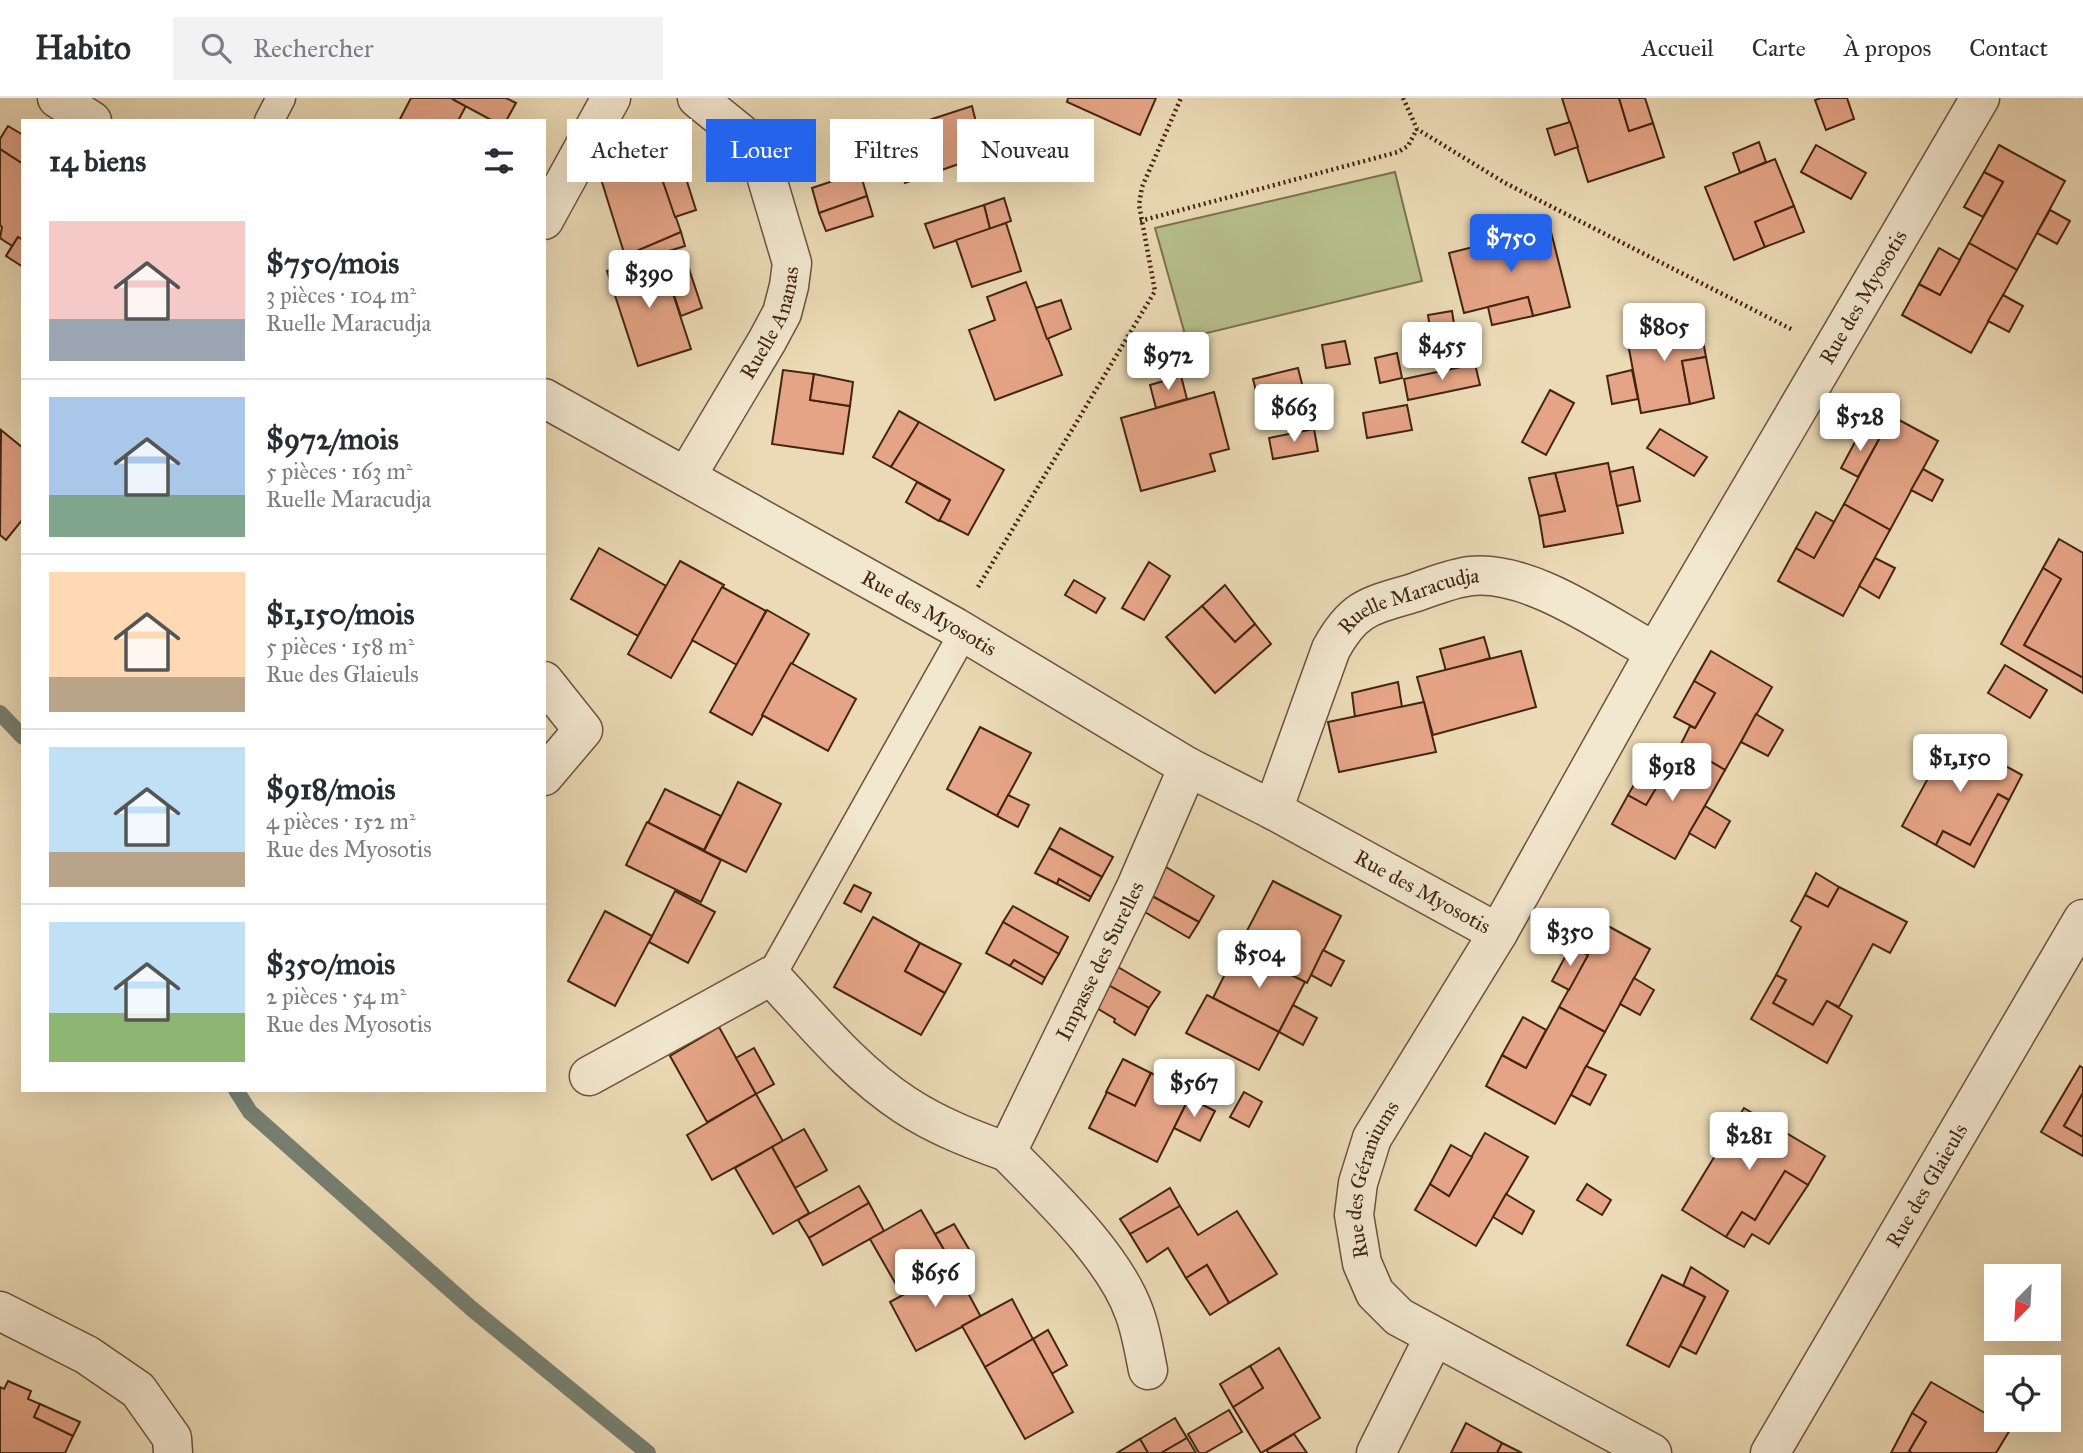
<!DOCTYPE html>
<html lang="fr">
<head>
<meta charset="utf-8">
<style>
  body { margin:0; font-family:"IM FELL Great Primer",serif; background:#f2f2f3; color:#2b2b33; height:100vh; display:flex; flex-direction:column; font-size:26px; white-space:nowrap }
  * { box-sizing:border-box; margin:0 }
  p { font-size:23px; color:#7c7c81 }
  .icon { flex:none; width:38px; height:38px; fill:none; stroke:currentColor; stroke-width:2; stroke-linecap:round; stroke-linejoin:round }
  .map { position:relative; flex:1; overflow:hidden }
  .details { position:absolute; left:21px; top:21px; width:525px; height:973px; display:flex; flex-direction:column; background:#fff; border-radius:0px; box-shadow:0 7px 28px #0002 }
  .details>* { flex:none }
  .banner { position:absolute; left:567px; top:21px; width:665px; height:63px; display:flex; gap:14px }
  .needle { width:46px; rotate:204deg }
  .controls { position:absolute; left:1984px; top:1166px; display:grid; gap:14px }
  .controls a { display:grid; place-items:center; width:77px; height:77px; border-radius:0px; background:#fff; box-shadow:0 7px 28px #0002; font-size:35px }
  .price { position:absolute; translate:-50% -60px; padding:0 16px; border-radius:7px; background:#fff; color:#222; font-size:23px; line-height:46px; filter:drop-shadow(0 2px 4px #0008) }
  .price::after { content:''; position:absolute; left:50%; top:42px; width:21px; height:16px; margin-left:-10px; background:inherit; clip-path:polygon(0 0,100% 0,50% 100%) }
  .price.current { background:#2563eb; color:#fff }
  ul { padding:0; list-style:none }
  li { display:flex; align-items:center; gap:21px; height:175px; padding:0 28px }
  li+li { border-top:2px solid #e1e1e2 }
  li span { display:grid; place-items:center; flex:none; width:196px; height:140px; border-radius:0px; color:#555 }
  li>.icon { margin-inline-start:auto }
  span .icon { width:84px; height:84px; fill:#fffc; stroke-width:1 }
  li b { font-size:30px }
  h2 { display:flex; justify-content:space-between; align-items:center; height:84px; padding:0 28px; font-size:30px }
  .tag { padding:0 24px; border-radius:0px; background:#fff; box-shadow:0 7px 28px #0002; font-size:24px; line-height:63px }
  .tag.current { background:#2563eb; color:#fff }
  header { display:flex; align-items:center; gap:42px; box-sizing:border-box; height:98px; padding:0 35px; background:#fff; border-bottom:2px solid #e1e1e2 }
  header strong { font-size:33px }
  nav { display:flex; gap:38px; margin-inline-start:auto; font-size:24px }
  .search { width:490px; height:63px; background:#f2f2f3; display:flex; align-items:center; gap:18px; box-sizing:border-box; padding:0 24px; border-radius:0px; color:#7c7c81; font-size:26px }
  .map>svg:first-child { display:block }
  .green { fill:#b7c08d; stroke:#7d7250; stroke-width:2 }
  .lines { fill:none; stroke-linecap:round; stroke-linejoin:round }
  .stream { stroke:#767f70; stroke-width:16 }
  .building { fill:#e5a486; stroke:#432513; stroke-width:2 }
  .lane-casing { stroke:#6d523c; stroke-width:31 }
  .street-casing { stroke:#6d523c; stroke-width:41 }
  .path { stroke:#432513; stroke-width:4.5; stroke-dasharray:2 3.5; stroke-linecap:butt }
  .lane { stroke:#f2e7cf; stroke-width:28 }
  .street { stroke:#f2e7cf; stroke-width:38 }
  .labels { text-anchor:middle; stroke-width:5; stroke-linejoin:round; paint-order:stroke }
  .street-label { font-size:21px; fill:#432513; stroke:#f2e7cf }
</style>
</head>
<body>
<header>
<strong>Habito</strong>
<div class="search"><svg class="icon" aria-label="search" viewBox="0 0 24 24"><circle cx="10" cy="10" r="6"/><path d="M15 15l6 6"/></svg>Rechercher</div>
<nav><a>Accueil</a><a>Carte</a><a>À propos</a><a>Contact</a></nav>
</header>
<div class="map">
<svg width="2083" height="1355" viewBox="0 0 2083 1355">
  <rect width="100%" height="100%" fill="#ebdab5"/>
  <filter id="stains"><feTurbulence type="fractalNoise" baseFrequency=".00286" numOctaves="4"/><feColorMatrix values="0 0 0 0 .2 0 0 0 0 .09 0 0 0 0 .02 0 0 0 .5 -.17"/></filter>
  <radialGradient id="worn" r=".72"><stop offset=".6" stop-color="#630" stop-opacity="0"/><stop offset="1" stop-color="#630" stop-opacity=".3"/></radialGradient>
  <path class="green" d="M1395 74 1422 183 1186 240 1155 130Z"/>
  <g class="lines">
    <g class="stream">
      <path d="M0 615 23 639"/>
      <path d="M236 992 250 1014 472 1211 648 1355"/>
    </g>
  </g>
  <g class="building">
    <path d="M411 0H451L466 8 458 23H399Z"/>
    <path d="M455 0H506L516 5 506 23H493L454 2Z"/>
    <path d="M1068 0H1156L1140 37 1067 4Z"/>
    <path d="M1562 0H1619L1629 33 1653 25 1664 59 1588 84Z"/>
    <path d="M1619 0H1645L1653 25 1629 33Z"/>
    <path d="M1821 0H1847L1854 21 1826 32 1815 2Z"/>
    <path d="M972 8 984 57 905 85 889 35Z"/>
    <path d="M1570 24 1578 49 1555 57 1547 31Z"/>
    <path d="M8 28 23 37V66L0 51V41Z"/>
    <path d="M1759 44 1766 64 1740 75 1733 55Z"/>
    <path d="M1013 47 1020 67 989 75 984 57Z"/>
    <path d="M1816 47 1866 75 1851 101 1801 74Z"/>
    <path d="M1999 47 2065 83 2017 172 1969 145 2003 84 1984 74Z"/>
    <path d="M651 48 681 134 625 158 596 65Z"/>
    <path d="M0 51 23 66V142L18 139 6 158 12 148 0 140 2 129 0 127Z"/>
    <path d="M1775 61 1794 108 1755 124 1765 149 1734 162 1705 89Z"/>
    <path d="M683 71 696 112 675 119 661 78Z"/>
    <path d="M860 74 867 98 819 115 812 90Z"/>
    <path d="M1984 74 2003 84 1983 119 1964 109Z"/>
    <path d="M867 98 873 118 826 133 819 115Z"/>
    <path d="M1004 100 1011 123 990 131 984 107Z"/>
    <path d="M984 107 990 131 934 150 925 126Z"/>
    <path d="M1794 108 1804 134 1765 149 1755 124Z"/>
    <path d="M2050 112 2070 123 2057 146 2037 135Z"/>
    <path d="M1507 117 1513 139 1491 145 1486 124Z"/>
    <path d="M1006 125 1021 173 972 189 956 142Z"/>
    <path d="M1550 130 1570 209 1533 218 1528 199 1464 215 1449 155Z"/>
    <path d="M681 134 685 148 627 166 625 158Z"/>
    <path d="M18 139 23 142V169L6 158Z"/>
    <path d="M1969 145 2017 172 1971 255 1902 217 1919 186 1940 197Z"/>
    <path d="M1939 150 1960 162 1940 197 1919 186Z"/>
    <path d="M660 156 691 251 638 268 607 173Z"/>
    <path d="M688 168 702 210 681 218 666 173Z"/>
    <path d="M1026 184 1062 277 995 302 969 232 995 222 987 199Z"/>
    <path d="M2003 197 2023 208 2009 234 1988 223Z"/>
    <path d="M1528 199 1533 218 1492 227 1488 209Z"/>
    <path d="M1061 202 1071 231 1047 241 1036 210Z"/>
    <path d="M1452 213 1456 239 1432 243 1428 217Z"/>
    <path d="M1699 221 1706 259 1682 263 1690 306 1641 315 1626 235Z"/>
    <path d="M1345 243 1350 266 1326 270 1322 247Z"/>
    <path d="M1397 255 1402 280 1380 285 1375 260Z"/>
    <path d="M1706 259 1714 300 1690 306 1682 263Z"/>
    <path d="M1475 266 1480 287 1408 302 1404 281Z"/>
    <path d="M1298 270 1305 298 1260 309 1253 281Z"/>
    <path d="M783 272 814 276 810 302 850 308 843 356 772 346Z"/>
    <path d="M1632 272 1638 301 1612 306 1607 278Z"/>
    <path d="M814 276 853 284 850 308 810 302Z"/>
    <path d="M1181 278 1187 301 1156 310 1150 287Z"/>
    <path d="M1550 292 1574 305 1546 357 1522 344Z"/>
    <path d="M1214 294 1229 351 1210 356 1215 373 1141 393 1121 320Z"/>
    <path d="M1407 307 1412 332 1367 340 1363 315Z"/>
    <path d="M1875 309 1938 343 1890 432 1844 406 1879 341 1862 331Z"/>
    <path d="M899 313 919 324 891 369 873 359Z"/>
    <path d="M919 324 1004 372 968 437 939 422 950 402 891 369Z"/>
    <path d="M1314 331 1318 353 1273 361 1269 340Z"/>
    <path d="M1660 331 1707 359 1694 378 1647 350Z"/>
    <path d="M1862 331 1879 341 1858 379 1841 370Z"/>
    <path d="M1 332 23 350V421L6 442 0 437Z"/>
    <path d="M1608 365 1623 435 1544 449 1539 418 1565 413 1555 375Z"/>
    <path d="M1633 369 1640 403 1617 408 1610 374Z"/>
    <path d="M1923 371 1943 382 1932 403 1911 392Z"/>
    <path d="M1555 375 1565 413 1539 418 1529 380Z"/>
    <path d="M917 384 950 402 939 423 906 404Z"/>
    <path d="M1844 406 1890 432 1843 518 1778 483 1796 450 1814 460Z"/>
    <path d="M1816 414 1834 424 1814 460 1796 450Z"/>
    <path d="M2059 441 2083 455V580L2024 547 2061 481 2043 470Z"/>
    <path d="M599 450 666 488 638 538 571 501Z"/>
    <path d="M1875 460 1895 470 1879 500 1859 488Z"/>
    <path d="M680 463 724 487 671 580 628 556Z"/>
    <path d="M1149 464 1170 478 1144 522 1122 510Z"/>
    <path d="M2043 470 2061 481 2024 547 2083 580V595L2001 546Z"/>
    <path d="M1074 482 1105 500 1096 515 1065 497Z"/>
    <path d="M1225 487 1255 526 1235 544 1202 508Z"/>
    <path d="M722 489 766 513 737 567 692 542Z"/>
    <path d="M1202 508 1235 544 1255 526 1271 546 1215 595 1166 539Z"/>
    <path d="M767 512 809 536 752 637 710 614Z"/>
    <path d="M1484 539 1490 560 1446 573 1440 551Z"/>
    <path d="M1521 553 1536 609 1433 637 1417 579Z"/>
    <path d="M1711 553 1772 589 1725 672 1681 646 1690 628 1695 630 1715 595 1694 583Z"/>
    <path d="M791 565 856 601 828 653 762 617Z"/>
    <path d="M2005 567 2047 592 2030 620 1988 595Z"/>
    <path d="M1694 583 1715 595 1695 630 1674 619Z"/>
    <path d="M1398 584 1402 609 1355 619 1352 595Z"/>
    <path d="M1424 604 1436 654 1339 674 1328 624Z"/>
    <path d="M1756 616 1783 632 1768 658 1741 644Z"/>
    <path d="M980 629 1031 655 997 718 947 691Z"/>
    <path d="M1951 638 2022 677 2009 702 1998 696 1970 747 1943 733 1936 747 1902 728Z"/>
    <path d="M1681 646 1725 672 1675 761 1612 726 1628 697 1646 707Z"/>
    <path d="M1650 659 1668 670 1646 707 1628 697Z"/>
    <path d="M738 684 781 706 746 774 704 753Z"/>
    <path d="M665 691 721 718 704 752 648 725Z"/>
    <path d="M1998 696 2009 702 1974 769 1936 747 1943 733 1970 747Z"/>
    <path d="M1008 697 1029 707 1018 729 997 718Z"/>
    <path d="M1705 708 1730 723 1715 750 1689 735Z"/>
    <path d="M647 724 721 762 701 804 626 767Z"/>
    <path d="M1060 730 1113 759 1102 779 1049 750Z"/>
    <path d="M1049 750 1102 779 1091 799 1059 781 1057 786 1035 775Z"/>
    <path d="M1166 769 1214 798 1199 824 1152 798Z"/>
    <path d="M1816 775 1839 789 1828 809 1805 797Z"/>
    <path d="M1059 781 1091 799 1089 803 1057 786Z"/>
    <path d="M1273 783 1341 818 1307 885 1238 850Z"/>
    <path d="M854 787 871 795 861 814 844 805Z"/>
    <path d="M1839 789 1907 824 1890 855 1873 846 1839 909 1827 903 1813 927 1773 905 1786 882 1776 877 1801 829 1791 823 1805 797 1828 809Z"/>
    <path d="M675 793 715 814 688 865 649 844Z"/>
    <path d="M1152 798 1199 824 1189 840 1143 813Z"/>
    <path d="M1013 808 1068 839 1059 856 1003 824Z"/>
    <path d="M605 813 652 838 615 908 568 883Z"/>
    <path d="M1588 817 1650 851 1605 934 1559 909 1588 857 1571 848Z"/>
    <path d="M873 819 920 845 905 873 945 895 921 937 834 889Z"/>
    <path d="M1003 824 1059 856 1045 880 1014 862 1010 868 986 855Z"/>
    <path d="M920 845 961 866 945 895 905 873Z"/>
    <path d="M1571 848 1588 857 1569 892 1552 883Z"/>
    <path d="M1238 850 1305 884 1279 934 1213 900Z"/>
    <path d="M1323 852 1344 863 1331 888 1311 877Z"/>
    <path d="M1014 862 1045 880 1042 886 1010 868Z"/>
    <path d="M1113 866 1160 894 1149 910 1103 884Z"/>
    <path d="M1776 877 1786 882 1773 905 1813 927 1827 903 1852 918 1827 965 1751 921Z"/>
    <path d="M1634 880 1654 892 1640 917 1620 906Z"/>
    <path d="M1103 884 1149 910 1135 937 1114 924 1115 921 1090 906Z"/>
    <path d="M1207 897 1279 934 1259 972 1186 935Z"/>
    <path d="M1293 907 1317 920 1303 947 1279 934Z"/>
    <path d="M1559 909 1605 934 1555 1026 1486 988 1502 957 1526 970Z"/>
    <path d="M1523 919 1546 932 1526 970 1502 957Z"/>
    <path d="M719 929 756 996 707 1024 670 958Z"/>
    <path d="M754 950 774 986 756 996 736 960Z"/>
    <path d="M1123 961 1151 975 1135 1008 1106 994Z"/>
    <path d="M1586 968 1606 977 1590 1007 1571 997Z"/>
    <path d="M2080 968 2083 970V995L2064 1028 2083 1039V1058L2041 1034Z"/>
    <path d="M1151 975 1191 996 1157 1064 1089 1030 1107 994 1135 1008Z"/>
    <path d="M1244 994 1262 1004 1249 1029 1230 1019Z"/>
    <path d="M2083 995V1039L2064 1028Z"/>
    <path d="M756 996 783 1043 712 1082 687 1037Z"/>
    <path d="M1189 1000 1215 1013 1200 1043 1174 1030Z"/>
    <path d="M1744 1010 1825 1058 1808 1087 1785 1073 1755 1122 1742 1114 1726 1139 1682 1112Z"/>
    <path d="M804 1031 827 1072 795 1090 772 1049Z"/>
    <path d="M1485 1035 1528 1059 1476 1148 1415 1112 1430 1086 1449 1098Z"/>
    <path d="M1451 1047 1472 1059 1449 1098 1430 1086Z"/>
    <path d="M772 1049 809 1115 773 1136 735 1070Z"/>
    <path d="M1785 1073 1808 1087 1769 1146 1752 1136 1744 1149 1726 1139 1742 1114 1755 1122Z"/>
    <path d="M1587 1086 1611 1102 1602 1117 1577 1102Z"/>
    <path d="M859 1088 869 1105 809 1140 798 1122Z"/>
    <path d="M1170 1090 1180 1108 1130 1136 1120 1121Z"/>
    <path d="M1506 1096 1534 1113 1522 1136 1493 1119Z"/>
    <path d="M869 1105 884 1133 823 1167 809 1140Z"/>
    <path d="M1180 1108 1198 1137 1237 1113 1277 1176 1229 1205 1207 1167 1186 1180 1168 1150 1147 1164 1130 1136Z"/>
    <path d="M921 1112 954 1169 902 1197 870 1141Z"/>
    <path d="M954 1126 973 1158 954 1169 935 1136Z"/>
    <path d="M1207 1167 1229 1205 1210 1217 1186 1180Z"/>
    <path d="M954 1169 981 1219 916 1253 890 1204Z"/>
    <path d="M1691 1169 1728 1193 1696 1256 1680 1248 1705 1199 1683 1188Z"/>
    <path d="M1662 1177 1705 1199 1669 1269 1627 1247Z"/>
    <path d="M1012 1201 1033 1241 985 1269 962 1228Z"/>
    <path d="M1048 1232 1067 1267 1051 1276 1033 1241Z"/>
    <path d="M1033 1241 1073 1314 1025 1341 985 1269Z"/>
    <path d="M1279 1250 1320 1320 1261 1355 1233 1309 1263 1290 1250 1268Z"/>
    <path d="M1250 1268 1263 1290 1233 1309 1220 1286Z"/>
    <path d="M8 1283 31 1293 28 1301 40 1306 34 1319 73 1338 65 1355H0V1289L4 1291Z"/>
    <path d="M1931 1284 2011 1330 1996 1355H1912L1909 1353 1926 1324 1912 1315Z"/>
    <path d="M40 1306 80 1324 73 1338 34 1319Z"/>
    <path d="M1229 1312 1242 1334 1205 1355H1199L1188 1336Z"/>
    <path d="M1912 1315 1926 1324 1909 1353 1912 1355H1891Z"/>
    <path d="M1175 1320 1187 1340 1161 1355H1148L1140 1341Z"/>
    <path d="M1466 1325 1502 1345 1497 1355H1451Z"/>
    <path d="M1294 1336 1307 1355H1268L1267 1352Z"/>
    <path d="M1187 1340 1196 1355H1161Z"/>
    <path d="M1140 1341 1148 1355H1117Z"/>
    <path d="M1502 1345 1522 1355H1497Z"/>
  </g>
  <g class="lines">
    <defs>
      <g id="lane">
        <path d="M269 23 281 0"/>
        <path d="M771 878 963 536"/>
      </g>
      <g id="street">
        <path d="M57 0 92 23"/>
        <path d="M544 122 611 0"/>
        <path id="s1" d="M544 300 955 529 1188 669 1273 712 1498 835"/>
        <path id="s2" d="M686 379 767 243 782 215 789 188 792 165 762 64 750 43 697 0"/>
        <path d="M544 583 583 632 544 678"/>
        <path id="s3" d="M1273 712 1331 551C1353 511 1368 508 1410 496 1429 490 1451 480 1471 478 1530 472 1604 526 1655 554"/>
        <path d="M589 978 771 878C813 923 853 973 905 1007 937 1028 971 1041 1007 1054"/>
        <path d="M0 1213 87 1257 138 1292 172 1340 173 1355"/>
        <path id="s4" d="M1148 1272C1144 1253 1141 1232 1134 1214 1114 1158 1049 1097 1007 1054L1136 789 1188 669"/>
        <path d="M1376 1355 1434 1239"/>
        <path id="s5" d="M1652 1355 1399 1219 1375 1195 1362 1165 1354 1117 1358 1085 1372 1040 1498 835 1655 554 1980 0"/>
        <path id="s6" d="M1770 1355 2083 821"/>
      </g>
    </defs>
    <use href="#lane" class="lane-casing"/>
    <use href="#street" class="street-casing"/>
    <g class="path">
      <path d="M1403 0 1417 31 1505 85 1793 232"/>
      <path d="M1140 123 1398 54 1408 48 1417 31"/>
      <path d="M978 489 1155 193 1139 107 1142 89 1181 0"/>
    </g>
    <use href="#lane" class="lane"/>
    <use href="#street" class="street"/>
  </g>
  <g class="labels">
    <g class="street-label">
      <text dy="7" stroke="none"><textPath href="#s5" startOffset="1456">Rue des Myosotis</textPath></text>
      <text dy="7" stroke="none"><textPath href="#s2" startOffset="177">Ruelle Ananas</textPath></text>
      <text dy="7" stroke="none"><textPath href="#s3" startOffset="268">Ruelle Maracudja</textPath></text>
      <text dy="7" stroke="none"><textPath href="#s1" startOffset="441">Rue des Myosotis</textPath></text>
      <text dy="7" stroke="none"><textPath href="#s1" startOffset="1008">Rue des Myosotis</textPath></text>
      <text dy="7" stroke="none"><textPath href="#s4" startOffset="478">Impasse des Surelles</textPath></text>
      <text dy="7" stroke="none"><textPath href="#s5" startOffset="441">Rue des Géraniums</textPath></text>
      <text dy="7" stroke="none"><textPath href="#s6" startOffset="310">Rue des Glaieuls</textPath></text>
    </g>
  </g>
  <rect width="100%" height="100%" filter="url(#stains)"/>
  <rect width="100%" height="100%" fill="url(#worn)"/>
</svg>
<div class="controls">
<a><svg class="needle" viewBox="-14 -14 28 28"><path d="M0-13l5 13h-10z" fill="#e53935"/><path d="M0 13l5-13h-10z" fill="#7c7c81"/></svg></a>
<a><svg class="icon" aria-label="locate" viewBox="0 0 24 24"><circle cx="12" cy="12" r="6"/><path d="M12 2v4M12 18v4M2 12h4M18 12h4"/></svg></a>
</div>
<b class="price current" style="left:1511px;top:176px">$750</b>
<b class="price" style="left:649px;top:212px">$390</b>
<b class="price" style="left:1664px;top:265px">$805</b>
<b class="price" style="left:1442px;top:284px">$455</b>
<b class="price" style="left:1168px;top:294px">$972</b>
<b class="price" style="left:1294px;top:346px">$663</b>
<b class="price" style="left:1860px;top:355px">$528</b>
<b class="price" style="left:1960px;top:696px">$1,150</b>
<b class="price" style="left:1672px;top:705px">$918</b>
<b class="price" style="left:1570px;top:870px">$350</b>
<b class="price" style="left:1259px;top:892px">$504</b>
<b class="price" style="left:1194px;top:1021px">$567</b>
<b class="price" style="left:1749px;top:1074px">$281</b>
<b class="price" style="left:935px;top:1211px">$656</b>
<div class="banner">
<a class="tag">Acheter</a>
<a class="tag current">Louer</a>
<a class="tag">Filtres</a>
<a class="tag">Nouveau</a>
</div>
<section class="details">
<h2>14 biens<svg class="icon" aria-label="filters" viewBox="0 0 24 24"><path d="M4 7h16M4 17h16"/><circle cx="9" cy="7" r="2"/><circle cx="15" cy="17" r="2"/></svg></h2>
<ul>
<li><span style="background:linear-gradient(#f6c9c9 70%,#9aa5b1 0)"><svg class="icon" aria-label="home" viewBox="0 0 24 24"><path d="M3 11l9-7 9 7M6 9v11h12V9"/></svg></span><div><b>$750/mois</b><p>3 pièces · 104 m²</p><p>Ruelle Maracudja</p></div></li>
<li><span style="background:linear-gradient(#a9c7e8 70%,#7fa58c 0)"><svg class="icon" aria-label="home" viewBox="0 0 24 24"><path d="M3 11l9-7 9 7M6 9v11h12V9"/></svg></span><div><b>$972/mois</b><p>5 pièces · 163 m²</p><p>Ruelle Maracudja</p></div></li>
<li><span style="background:linear-gradient(#ffd9b3 75%,#b9a48a 0)"><svg class="icon" aria-label="home" viewBox="0 0 24 24"><path d="M3 11l9-7 9 7M6 9v11h12V9"/></svg></span><div><b>$1,150/mois</b><p>5 pièces · 158 m²</p><p>Rue des Glaieuls</p></div></li>
<li><span style="background:linear-gradient(#bfe0f5 75%,#b9a48a 0)"><svg class="icon" aria-label="home" viewBox="0 0 24 24"><path d="M3 11l9-7 9 7M6 9v11h12V9"/></svg></span><div><b>$918/mois</b><p>4 pièces · 152 m²</p><p>Rue des Myosotis</p></div></li>
<li><span style="background:linear-gradient(#bfe0f5 65%,#8fb573 0)"><svg class="icon" aria-label="home" viewBox="0 0 24 24"><path d="M3 11l9-7 9 7M6 9v11h12V9"/></svg></span><div><b>$350/mois</b><p>2 pièces · 54 m²</p><p>Rue des Myosotis</p></div></li>
</ul>
</section>
</div>
</body>
</html>
